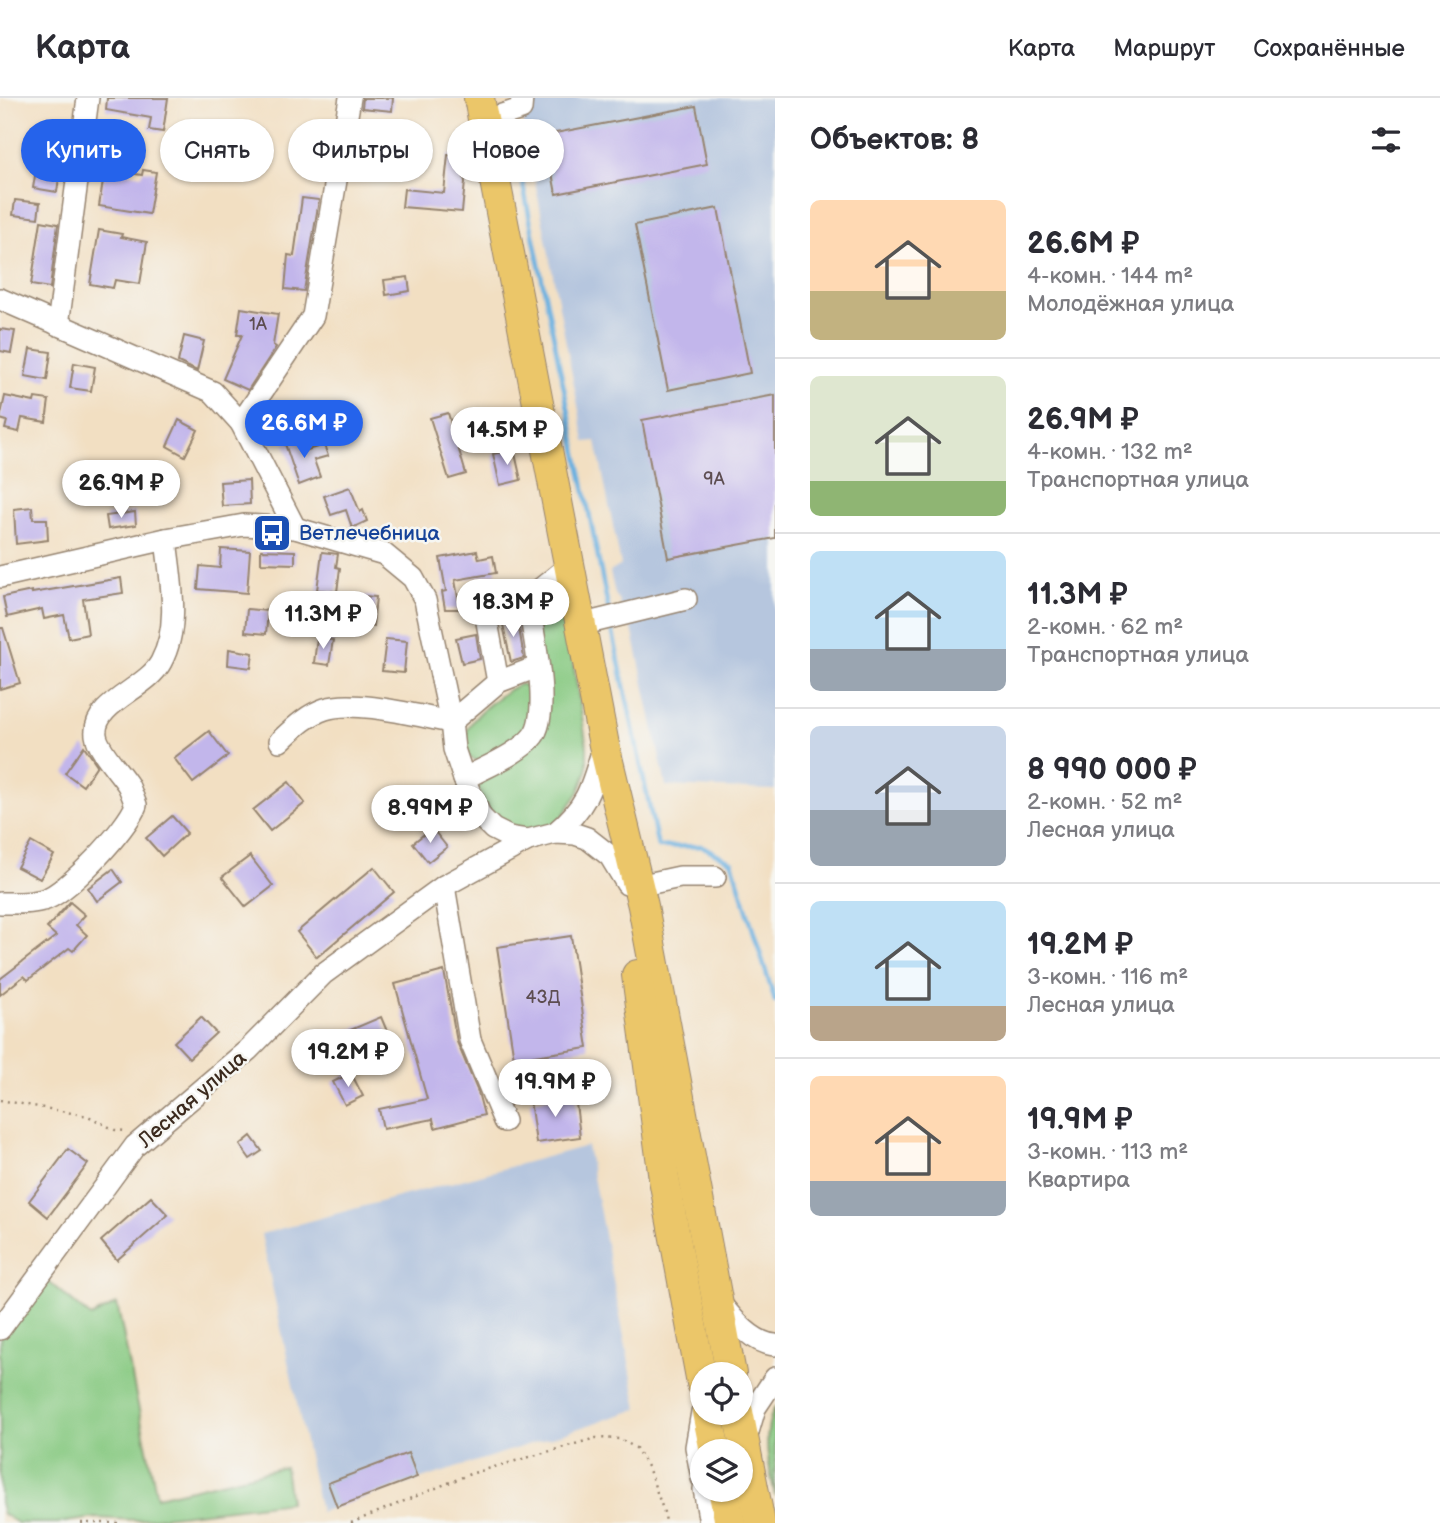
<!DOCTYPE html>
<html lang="ru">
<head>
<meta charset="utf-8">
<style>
  body { margin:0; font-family:"Balsamiq Sans",sans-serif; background:#f2f2f3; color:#2b2b33; height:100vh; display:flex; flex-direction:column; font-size:26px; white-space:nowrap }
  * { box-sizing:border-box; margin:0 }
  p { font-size:23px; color:#7c7c81 }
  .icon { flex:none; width:38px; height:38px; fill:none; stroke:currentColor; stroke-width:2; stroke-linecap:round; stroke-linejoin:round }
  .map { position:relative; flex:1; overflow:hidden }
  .sheet { display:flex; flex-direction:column; background:#fff; width:665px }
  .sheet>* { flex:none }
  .top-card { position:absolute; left:21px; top:21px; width:648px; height:63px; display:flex; gap:14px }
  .controls { position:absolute; left:690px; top:1264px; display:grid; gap:14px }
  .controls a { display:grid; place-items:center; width:63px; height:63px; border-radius:50%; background:#fff; box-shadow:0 2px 5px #0004; font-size:35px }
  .price { position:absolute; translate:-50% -60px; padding:0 16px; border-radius:24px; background:#fff; color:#222; font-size:23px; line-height:46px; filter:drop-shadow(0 2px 4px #0008) }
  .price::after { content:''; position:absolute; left:50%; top:42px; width:21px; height:16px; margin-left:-10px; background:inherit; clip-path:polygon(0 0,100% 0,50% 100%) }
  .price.selected { background:#2563eb; color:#fff }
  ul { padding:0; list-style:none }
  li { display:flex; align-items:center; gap:21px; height:175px; padding:0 35px }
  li+li { border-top:2px solid #e1e1e2 }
  li span { display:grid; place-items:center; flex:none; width:196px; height:140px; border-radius:10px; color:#555 }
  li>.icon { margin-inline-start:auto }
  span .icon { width:84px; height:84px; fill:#fffc; stroke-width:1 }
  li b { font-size:30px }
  h2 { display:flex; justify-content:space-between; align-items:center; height:84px; padding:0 35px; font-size:30px }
  .chip { padding:0 24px; border-radius:32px; background:#fff; box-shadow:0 2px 5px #0004; font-size:24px; line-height:63px }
  .chip.selected { background:#2563eb; color:#fff }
  header { display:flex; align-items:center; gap:42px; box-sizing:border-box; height:98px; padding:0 35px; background:#fff; border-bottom:2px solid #e1e1e2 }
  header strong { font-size:33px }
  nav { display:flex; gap:38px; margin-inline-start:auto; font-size:24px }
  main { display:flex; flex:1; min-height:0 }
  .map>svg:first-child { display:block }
  .industrial { fill:#b6c6de }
  .green { fill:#87c981; stroke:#617a50; stroke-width:2 }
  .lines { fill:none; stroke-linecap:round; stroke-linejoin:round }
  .stream { stroke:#69b0e0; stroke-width:4.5 }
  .building { fill:#c2b6eb }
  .minor-casing { stroke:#968470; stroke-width:24 }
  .highway-casing { stroke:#968470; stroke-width:32 }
  .path { stroke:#968470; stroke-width:2.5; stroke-dasharray:2 5; stroke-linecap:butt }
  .minor { stroke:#fff; stroke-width:21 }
  .highway { stroke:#ebc669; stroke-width:30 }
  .labels { text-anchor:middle; stroke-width:5; stroke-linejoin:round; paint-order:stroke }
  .number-label { font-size:18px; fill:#5d4d51 }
  .transit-label { font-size:21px; fill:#164399; stroke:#f6f6f2; text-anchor:start }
  .street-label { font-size:21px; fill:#3b2a1e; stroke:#f6f6f2 }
</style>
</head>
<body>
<header>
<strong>Карта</strong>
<nav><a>Карта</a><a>Маршрут</a><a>Сохранённые</a></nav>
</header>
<main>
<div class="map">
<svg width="775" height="1425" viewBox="0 0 775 1425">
  <rect width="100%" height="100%" fill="#f6f6f2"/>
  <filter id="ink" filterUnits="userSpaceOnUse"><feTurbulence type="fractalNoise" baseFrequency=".0143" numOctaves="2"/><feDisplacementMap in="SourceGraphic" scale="14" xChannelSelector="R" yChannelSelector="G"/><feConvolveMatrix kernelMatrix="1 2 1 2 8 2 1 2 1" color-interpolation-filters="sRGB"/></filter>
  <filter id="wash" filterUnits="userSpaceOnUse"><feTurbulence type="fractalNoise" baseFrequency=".00686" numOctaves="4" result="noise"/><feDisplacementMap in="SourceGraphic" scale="28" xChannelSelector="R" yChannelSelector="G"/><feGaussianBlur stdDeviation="1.57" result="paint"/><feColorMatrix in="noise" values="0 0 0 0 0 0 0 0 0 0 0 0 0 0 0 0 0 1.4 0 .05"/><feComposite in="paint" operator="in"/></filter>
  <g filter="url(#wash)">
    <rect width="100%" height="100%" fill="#f2dfc2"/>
    <g class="industrial">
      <path d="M519 0H775V692L666 688 631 526 623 524 620 504 615 496 610 474 621 467 596 343 585 344Z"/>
      <path d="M587 1048 638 1311 320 1414 261 1136Z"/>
    </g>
    <g class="green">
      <path d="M545 496C557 496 560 499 564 510L587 649V673L579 694 557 726 518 733 488 718 477 685 531 648 536 504Z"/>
      <path d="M521 586 531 590 536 598 528 636 480 664 468 659C465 649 464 637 470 627 479 613 506 591 521 586Z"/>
      <path d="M45 1181 91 1219 117 1206 157 1399 285 1369 290 1404 137 1422 95 1420 57 1425H18L3 1416 0 1404V1241L16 1214Z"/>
      <path d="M775 1308V1398C769 1367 761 1337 775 1308Z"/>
    </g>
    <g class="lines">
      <g class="stream">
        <path d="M510 22 609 514"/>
        <path d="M611 526 658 749 702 748 732 764 775 903"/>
      </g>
    </g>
    <g id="blocks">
      <g class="building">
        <path d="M107 0H168L163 34 149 32 151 20 106 12Z"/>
        <path d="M363 0H393L392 13 362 10Z"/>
        <path d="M696 8 707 66 556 96 545 37Z"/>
        <path d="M310 33 331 36 324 76 304 73Z"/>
        <path d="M41 41 64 44 57 94 33 90Z"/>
        <path d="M448 57 460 58 465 84 462 114 402 109 404 91 444 95Z"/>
        <path d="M105 71 142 77 143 72 156 74 149 116 99 108Z"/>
        <path d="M302 100 319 102 304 193 285 191 288 157 294 158Z"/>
        <path d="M15 102 40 105 38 120 13 117Z"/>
        <path d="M718 110 750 275 668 292 635 127Z"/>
        <path d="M41 123 58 126 50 190 31 187Z"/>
        <path d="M99 132 122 136 121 139 147 144 140 186 115 182 113 190 90 186Z"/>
        <path d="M408 179 410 193 386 197 384 182Z"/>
        <path d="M241 210 278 216 273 247 276 249 248 292 223 281 242 237H237Z"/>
        <path d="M0 231 15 233 11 255 0 253Z"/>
        <path d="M184 238 204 243 197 273 178 264Z"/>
        <path d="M30 251 51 254 47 282 25 278Z"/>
        <path d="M74 265 95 269 91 293 70 290Z"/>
        <path d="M775 297V440L668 460 642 322Z"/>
        <path d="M5 298 34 304 35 300 49 302 46 324 22 320 19 334 5 331 7 323 0 321Z"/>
        <path d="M448 315 466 376 449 381 430 320Z"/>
        <path d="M179 322 198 332 185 358 167 348Z"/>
        <path d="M299 338 304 353 324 347 328 358 314 362 320 379 299 387 284 343Z"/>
        <path d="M514 351 521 382 500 387 493 356Z"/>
        <path d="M249 382 250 406 222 408 220 384Z"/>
        <path d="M350 389 360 414 363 412 367 423 352 430 346 412 331 417 324 398Z"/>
        <path d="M32 409 33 421H47L48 442 16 446 14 411Z"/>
        <path d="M135 414 136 427 108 431 106 418Z"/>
        <path d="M221 451 250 453 247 495 198 491 200 468 220 470Z"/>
        <path d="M261 452 295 453V466L261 465Z"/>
        <path d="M477 453 479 461 493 458 496 475 455 482 460 511H445L442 494 446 493 440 460Z"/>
        <path d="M322 454 338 456 336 469 340 470 337 494 317 492Z"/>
        <path d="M121 480 123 495 83 501 88 536 69 540 64 517 44 521 42 511 7 519 3 499 32 493V495Z"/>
        <path d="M347 497 376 499 373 528 344 525Z"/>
        <path d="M247 511 268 513 266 536 245 534Z"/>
        <path d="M517 518 524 560 511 564 502 522Z"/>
        <path d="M0 530H3L20 585 0 591Z"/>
        <path d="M476 536 480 561 462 565 456 540Z"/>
        <path d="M317 540 333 542 329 567 314 565Z"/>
        <path d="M386 541 407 543 404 575 382 573Z"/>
        <path d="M229 551 253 555 251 570 228 567Z"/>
        <path d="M209 633 228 658 193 685 174 660Z"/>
        <path d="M84 648 97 667 83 688 65 675Z"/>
        <path d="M289 684 305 705 270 733 253 712Z"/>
        <path d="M172 718 187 735 162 758 146 740Z"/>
        <path d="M432 730 447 749 428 764 413 745Z"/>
        <path d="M31 744 54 757 40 781 17 769Z"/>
        <path d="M250 758 273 788 246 809 222 779Z"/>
        <path d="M374 769 394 794 317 859 297 834Z"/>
        <path d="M113 771 122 784 97 803 88 790Z"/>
        <path d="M70 804 85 817 76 827 87 837 73 853 69 850 28 882 24 878 0 897V881L56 838 47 830Z"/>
        <path d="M571 838 588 950 514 961 497 849Z"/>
        <path d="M444 873 457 944 478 994 484 1017 435 1030 433 1021 383 1031 379 1011 427 1001 395 886Z"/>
        <path d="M201 919 216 935 189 960 174 944Z"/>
        <path d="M381 919 389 938 356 952 348 933Z"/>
        <path d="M351 975 363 998 345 1007 333 984Z"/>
        <path d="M575 997 580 1039 536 1045 530 1003Z"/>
        <path d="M251 1038 262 1053 250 1061 240 1047Z"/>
        <path d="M68 1051 88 1066 48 1119 29 1103Z"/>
        <path d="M151 1099 168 1117 117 1162 101 1143Z"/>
        <path d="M408 1355 417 1379 337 1409 328 1385Z"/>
      </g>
    </g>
  </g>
  <g filter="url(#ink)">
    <use href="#blocks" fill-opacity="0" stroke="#968470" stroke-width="2"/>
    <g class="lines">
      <defs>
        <g id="minor">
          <path d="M483 23 521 11 522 0"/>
          <path d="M0 201 213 294 241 325 295 430"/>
          <path d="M58 227 88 0"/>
          <path d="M241 325 313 218 350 0"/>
          <path d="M0 479 166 441 244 427 295 430 384 456 413 480 425 502 451 624 454 651 464 681 481 719 493 731 509 739 528 742 555 735 575 736 587 740 610 758 627 786"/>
          <path d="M580 527 686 501"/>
          <path d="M498 584 537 569"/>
          <path d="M280 643C294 630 307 617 325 611 354 601 418 618 451 624L498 584 485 513 528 501 569 468"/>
          <path d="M464 681C483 670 519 656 533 638 552 613 532 532 528 501"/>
          <path d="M555 735C589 707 592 687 604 647"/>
          <path d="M444 788 470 942 504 1023"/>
          <path d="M638 788 680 779H715"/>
          <path d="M0 805C14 805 30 806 43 802 67 796 128 730 136 707 133 700 131 693 128 687 119 673 98 652 96 637 92 605 147 591 161 564 181 527 170 480 166 441"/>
          <path d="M720 1205C733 1221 752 1245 775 1247"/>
          <path d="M0 1231 135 1048 248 952 323 876 444 788 528 742"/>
          <path d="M746 1341 755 1310 775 1280"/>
          <path d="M702 1380 696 1349 702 1314"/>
          <path d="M704 1391 710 1425"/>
        </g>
        <g id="highway">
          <path d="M479 0 604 647 643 808 731 1276"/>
          <path d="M637 877 664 1081 702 1285"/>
          <path d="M707 1314 715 1353"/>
          <path d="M738 1314 760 1425"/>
          <path d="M723 1391 730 1425"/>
        </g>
      </defs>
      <use href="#minor" class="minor-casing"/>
      <use href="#highway" class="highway-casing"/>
      <g class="path">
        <path d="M0 1002 88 1018 115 1032 126 1033"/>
        <path d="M81 1425H118"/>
        <path d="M351 1425 470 1376 596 1340 620 1341 636 1350 649 1372 665 1417 666 1425"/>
      </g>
      <use href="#minor" class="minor"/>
      <use href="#highway" class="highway"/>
    </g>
  </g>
  <defs>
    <symbol id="bus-square" viewBox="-11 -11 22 22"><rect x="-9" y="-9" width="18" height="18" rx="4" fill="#1a4fb4" stroke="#f6f6f2"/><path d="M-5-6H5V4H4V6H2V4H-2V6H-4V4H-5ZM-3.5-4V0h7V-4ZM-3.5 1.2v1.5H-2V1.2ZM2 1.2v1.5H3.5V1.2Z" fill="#fff"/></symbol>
  </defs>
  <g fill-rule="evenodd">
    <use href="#bus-square" x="250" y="413" width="44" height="44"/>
  </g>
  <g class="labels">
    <g class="number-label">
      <text x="258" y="232">1А</text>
      <text x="714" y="387">9А</text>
      <text x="543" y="905">43Д</text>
    </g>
    <g class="transit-label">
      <text x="299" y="442">Ветлечебница</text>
    </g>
    <g class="street-label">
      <text transform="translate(192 1001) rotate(-41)" y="7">Лесная улица</text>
    </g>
  </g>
</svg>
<div class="controls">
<a><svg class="icon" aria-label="locate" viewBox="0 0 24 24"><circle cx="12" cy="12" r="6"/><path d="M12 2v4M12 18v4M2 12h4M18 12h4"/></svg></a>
<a><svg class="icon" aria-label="layers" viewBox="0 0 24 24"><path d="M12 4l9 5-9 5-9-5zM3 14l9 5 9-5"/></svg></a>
</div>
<b class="price selected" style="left:304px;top:362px">26.6M ₽</b>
<b class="price" style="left:507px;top:369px">14.5M ₽</b>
<b class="price" style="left:121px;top:422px">26.9M ₽</b>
<b class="price" style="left:513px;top:541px">18.3M ₽</b>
<b class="price" style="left:323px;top:553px">11.3M ₽</b>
<b class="price" style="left:430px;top:747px">8.99M ₽</b>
<b class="price" style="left:348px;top:991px">19.2M ₽</b>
<b class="price" style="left:555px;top:1021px">19.9M ₽</b>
<div class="top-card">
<a class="chip selected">Купить</a>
<a class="chip">Снять</a>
<a class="chip">Фильтры</a>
<a class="chip">Новое</a>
</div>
</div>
<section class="sheet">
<h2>Объектов: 8<svg class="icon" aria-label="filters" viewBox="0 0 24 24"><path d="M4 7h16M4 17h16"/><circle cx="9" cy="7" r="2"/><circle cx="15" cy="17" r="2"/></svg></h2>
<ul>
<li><span style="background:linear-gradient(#ffd9b3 65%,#c2b280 0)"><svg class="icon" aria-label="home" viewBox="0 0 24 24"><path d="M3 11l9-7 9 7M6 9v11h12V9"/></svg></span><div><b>26.6M ₽</b><p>4-комн. · 144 m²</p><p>Молодёжная улица</p></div></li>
<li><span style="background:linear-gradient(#dfe7d0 75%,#8fb573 0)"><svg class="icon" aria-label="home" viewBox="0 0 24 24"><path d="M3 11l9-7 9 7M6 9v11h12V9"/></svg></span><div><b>26.9M ₽</b><p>4-комн. · 132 m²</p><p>Транспортная улица</p></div></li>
<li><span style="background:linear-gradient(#bfe0f5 70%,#9aa5b1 0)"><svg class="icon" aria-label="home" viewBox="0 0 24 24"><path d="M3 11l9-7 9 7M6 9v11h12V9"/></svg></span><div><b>11.3M ₽</b><p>2-комн. · 62 m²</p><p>Транспортная улица</p></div></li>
<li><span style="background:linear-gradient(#c9d6e8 60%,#9aa5b1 0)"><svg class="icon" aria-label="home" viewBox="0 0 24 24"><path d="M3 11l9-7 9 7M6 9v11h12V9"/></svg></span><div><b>8 990 000 ₽</b><p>2-комн. · 52 m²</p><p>Лесная улица</p></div></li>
<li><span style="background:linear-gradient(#bfe0f5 75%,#b9a48a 0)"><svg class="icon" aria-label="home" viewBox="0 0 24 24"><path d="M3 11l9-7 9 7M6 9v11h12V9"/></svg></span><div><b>19.2M ₽</b><p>3-комн. · 116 m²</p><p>Лесная улица</p></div></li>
<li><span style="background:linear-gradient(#ffd9b3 75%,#9aa5b1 0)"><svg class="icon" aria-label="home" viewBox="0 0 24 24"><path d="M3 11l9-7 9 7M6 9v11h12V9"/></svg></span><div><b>19.9M ₽</b><p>3-комн. · 113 m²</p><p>Квартира</p></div></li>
</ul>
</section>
</main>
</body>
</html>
